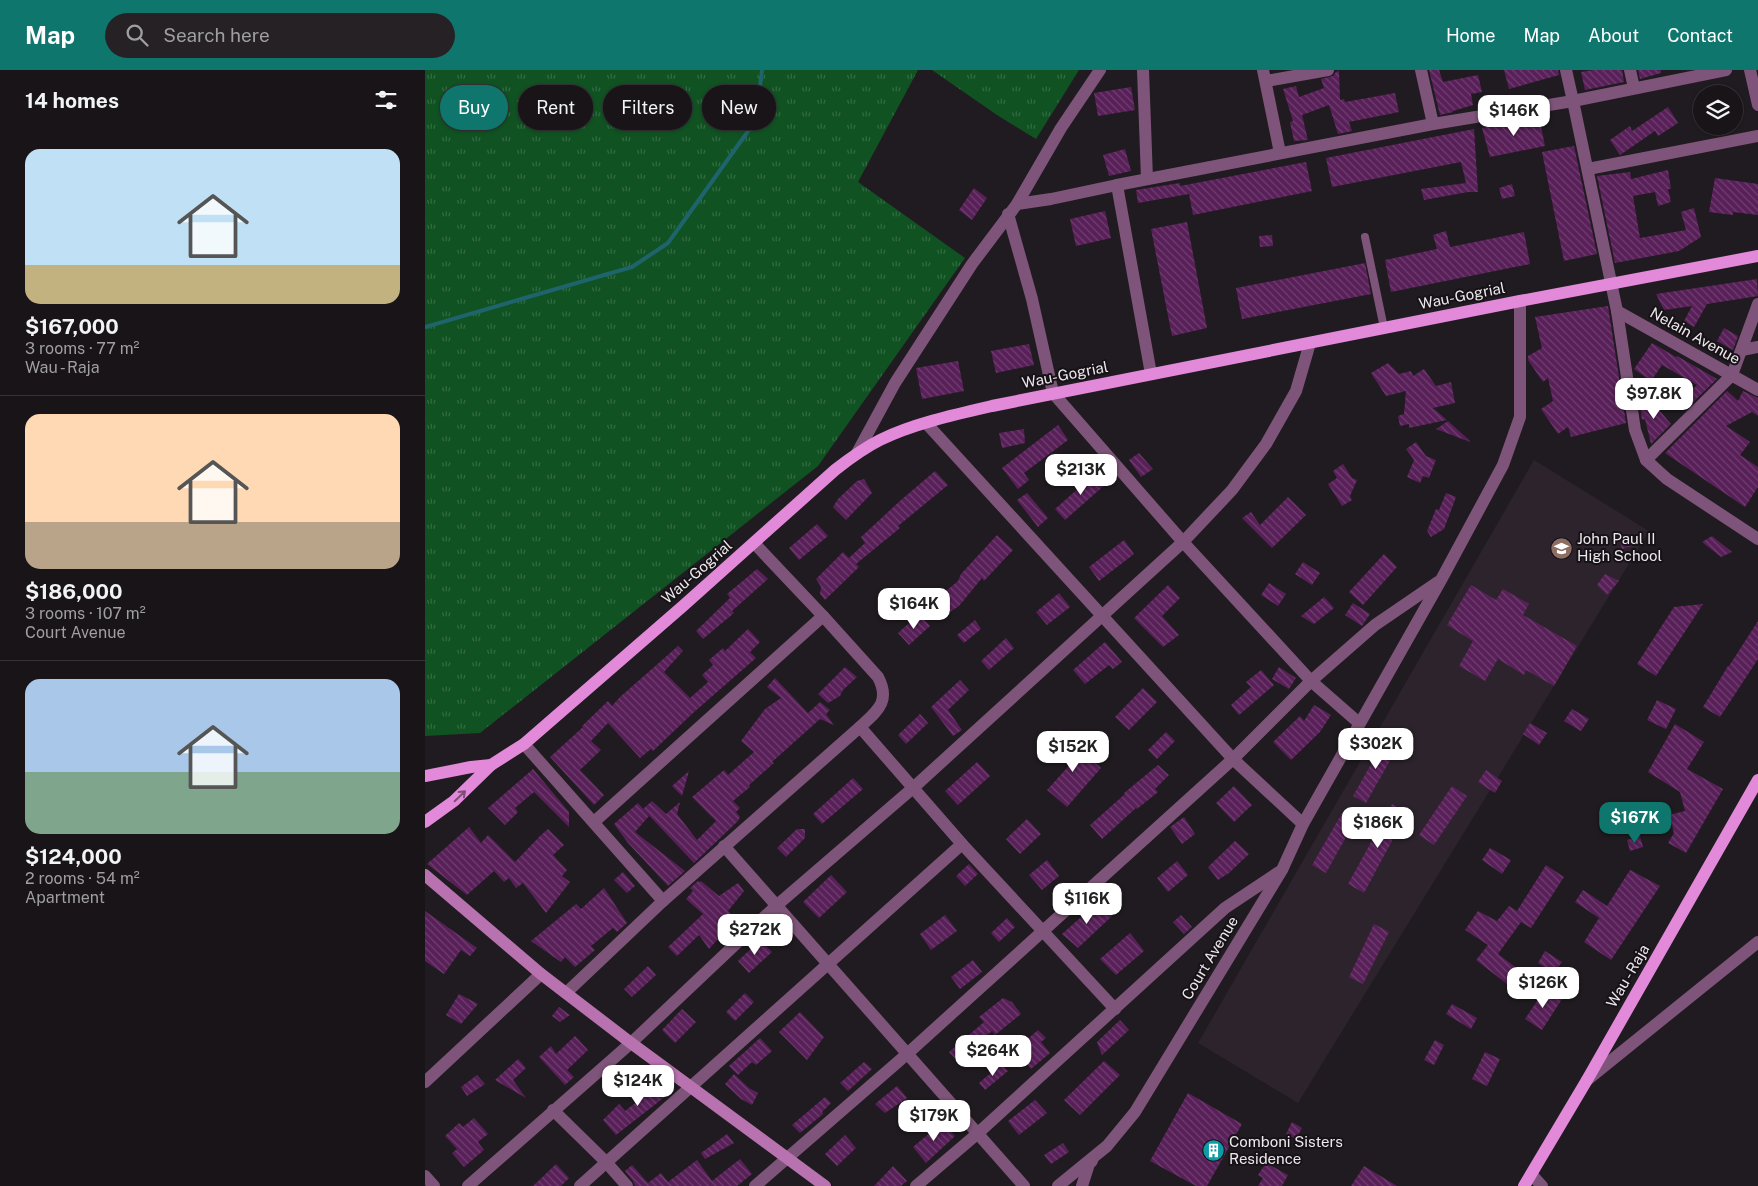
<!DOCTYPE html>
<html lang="en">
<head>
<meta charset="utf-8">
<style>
  body { margin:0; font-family:"Public Sans",sans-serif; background:#252125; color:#f1f3f6; height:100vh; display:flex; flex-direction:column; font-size:19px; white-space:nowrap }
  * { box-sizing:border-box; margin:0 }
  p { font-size:16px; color:#9f9ea2 }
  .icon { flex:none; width:28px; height:28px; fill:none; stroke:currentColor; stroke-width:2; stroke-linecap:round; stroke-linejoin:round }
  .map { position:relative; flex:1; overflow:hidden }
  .details { display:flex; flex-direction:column; background:#181418; width:425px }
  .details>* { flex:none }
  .hud { position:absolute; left:15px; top:15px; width:475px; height:45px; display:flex; gap:10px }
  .fabs { position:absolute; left:1268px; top:15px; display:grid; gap:10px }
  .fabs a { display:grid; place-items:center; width:50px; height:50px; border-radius:50%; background:#181418; box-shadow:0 1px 4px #0004,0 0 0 1px #363337; font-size:25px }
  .price { position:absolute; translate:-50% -42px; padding:0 11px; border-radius:10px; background:#fff; color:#222; font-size:16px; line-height:32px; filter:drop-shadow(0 1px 2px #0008) }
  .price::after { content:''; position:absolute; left:50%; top:30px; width:15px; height:11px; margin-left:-8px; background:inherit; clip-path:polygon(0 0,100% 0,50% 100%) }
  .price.selected { background:#0f766e; color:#fff }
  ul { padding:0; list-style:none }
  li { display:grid; align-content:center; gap:10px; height:265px; padding:0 25px }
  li+li { border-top:1px solid #363337 }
  li span { display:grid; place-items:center; height:155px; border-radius:15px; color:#555 }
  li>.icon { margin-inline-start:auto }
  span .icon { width:90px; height:90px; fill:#fffc; stroke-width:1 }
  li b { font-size:21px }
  h2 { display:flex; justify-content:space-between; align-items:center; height:60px; padding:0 25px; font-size:21px }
  .tag { padding:0 18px; border-radius:22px; background:#181418; box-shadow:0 1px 4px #0004,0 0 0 1px #363337; font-size:18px; line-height:45px }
  .tag.selected { background:#0f766e; color:#fff }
  header { display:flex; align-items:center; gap:30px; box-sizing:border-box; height:70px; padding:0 25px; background:#0f766e; color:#fff }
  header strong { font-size:24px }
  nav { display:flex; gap:28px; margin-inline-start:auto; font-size:18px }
  .search { width:350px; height:45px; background:#252125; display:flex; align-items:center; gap:12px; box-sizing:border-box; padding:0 18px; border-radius:28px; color:#9f9ea2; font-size:19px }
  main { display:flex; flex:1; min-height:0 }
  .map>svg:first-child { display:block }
  .built { fill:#2c232c }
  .grass { fill:url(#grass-tufts) }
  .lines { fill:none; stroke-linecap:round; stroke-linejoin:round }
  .stream { stroke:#1f646d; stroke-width:4 }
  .building { fill:url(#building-back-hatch) }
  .service { stroke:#7f547a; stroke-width:8 }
  .minor { stroke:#7f547a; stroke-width:12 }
  .secondary { stroke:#b772af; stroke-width:12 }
  .primary { stroke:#e389d9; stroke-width:12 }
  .oneway { stroke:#7d4e78 }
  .labels { text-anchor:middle; stroke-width:4; stroke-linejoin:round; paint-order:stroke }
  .street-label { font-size:15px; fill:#ece9ec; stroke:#171217 }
  .poi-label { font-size:15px; fill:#ece9ec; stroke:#171217; text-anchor:start }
</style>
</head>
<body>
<header>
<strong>Map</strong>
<div class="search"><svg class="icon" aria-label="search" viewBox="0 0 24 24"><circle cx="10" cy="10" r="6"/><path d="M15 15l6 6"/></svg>Search here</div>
<nav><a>Home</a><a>Map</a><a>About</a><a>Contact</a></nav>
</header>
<main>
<section class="details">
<h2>14 homes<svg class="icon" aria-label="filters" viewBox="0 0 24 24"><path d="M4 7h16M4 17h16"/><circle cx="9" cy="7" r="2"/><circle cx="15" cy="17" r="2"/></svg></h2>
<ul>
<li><span style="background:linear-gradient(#bfe0f5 75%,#c2b280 0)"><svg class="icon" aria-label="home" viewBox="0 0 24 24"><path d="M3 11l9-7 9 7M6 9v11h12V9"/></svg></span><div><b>$167,000</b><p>3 rooms · 77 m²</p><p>Wau - Raja</p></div></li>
<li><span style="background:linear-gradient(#ffd9b3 70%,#b9a48a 0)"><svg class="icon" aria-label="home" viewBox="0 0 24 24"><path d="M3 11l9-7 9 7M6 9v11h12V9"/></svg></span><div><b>$186,000</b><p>3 rooms · 107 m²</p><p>Court Avenue</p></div></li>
<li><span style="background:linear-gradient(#a9c7e8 60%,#7fa58c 0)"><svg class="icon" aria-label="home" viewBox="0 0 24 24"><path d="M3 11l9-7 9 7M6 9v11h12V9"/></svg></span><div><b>$124,000</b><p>2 rooms · 54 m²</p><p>Apartment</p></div></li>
</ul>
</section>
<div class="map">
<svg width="1333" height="1116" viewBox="0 0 1333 1116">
  <defs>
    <pattern id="grass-tufts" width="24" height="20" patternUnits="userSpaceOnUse" patternTransform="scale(1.25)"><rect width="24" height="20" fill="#105222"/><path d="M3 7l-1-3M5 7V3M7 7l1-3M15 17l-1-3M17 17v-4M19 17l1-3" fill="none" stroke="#336b42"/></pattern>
    <pattern id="building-back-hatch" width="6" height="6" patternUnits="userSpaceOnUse" patternTransform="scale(1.25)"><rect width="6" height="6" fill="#581f58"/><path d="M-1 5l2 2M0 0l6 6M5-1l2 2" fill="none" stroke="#704070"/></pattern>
  </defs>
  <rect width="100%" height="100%" fill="#201b20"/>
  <path class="built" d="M1109 390 1224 461 873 1033 773 973Z"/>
  <g class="grass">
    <path d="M0 0H493L433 112 540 188 393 396 55 663 0 666Z"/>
    <path d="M507 0H654L611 69 572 45Z"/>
  </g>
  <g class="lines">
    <path class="stream" d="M0 257 207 197 243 173 331 50 337 0"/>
  </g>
  <g class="building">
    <path d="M1004 0H1014L1018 12 1053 5 1057 22 1046 24 1048 35 1028 41V42L1015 45Z"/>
    <path d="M1079 0H1133L1134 5 1084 19Z"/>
    <path d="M1168 0H1197L1199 12 1160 20 1156 2Z"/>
    <path d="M1213 0H1236V3L1215 9Z"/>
    <path d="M914 1 915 30 919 29 920 32 970 23 974 42 924 52 927 61 913 64 904 35 877 45 883 70 869 71 865 52 868 51 858 19 871 16 874 27 899 18 896 9 908 6 911 2Z"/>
    <path d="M706 17 710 40 673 46 669 23Z"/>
    <path d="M1243 37 1253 53 1233 66 1230 61 1195 85 1185 70 1205 56 1207 61Z"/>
    <path d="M1114 47 1120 76 1065 87 1057 58Z"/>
    <path d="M1049 59 1053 122H1043L999 130 996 119 1041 113 1036 92 907 117 901 88Z"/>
    <path d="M1149 76 1172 184 1139 191 1117 82Z"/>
    <path d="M700 79 706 101 684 106 678 85Z"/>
    <path d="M881 92 887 121 768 145 764 124 713 133 711 120 755 113V116Z"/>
    <path d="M1243 100 1246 119H1243L1246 132 1233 136 1230 122 1208 126 1215 168 1261 160 1256 142 1269 138 1276 167 1254 181 1190 193 1172 106 1205 102 1206 109Z"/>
    <path d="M1290 108 1333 114V145L1308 142V145L1284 142Z"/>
    <path d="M1087 114 1090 126 1077 129 1074 118Z"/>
    <path d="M549 118 562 128 547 150 534 140Z"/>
    <path d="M680 141 686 168 651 176 645 149Z"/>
    <path d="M762 152 782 258 747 266 726 159Z"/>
    <path d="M1021 161 1025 177 1099 162 1105 194 966 222 960 190 1012 179 1008 165Z"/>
    <path d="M847 165 848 176 835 177 834 166Z"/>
    <path d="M940 193 946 224 817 249 811 218Z"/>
    <path d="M1332 209 1333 226 1282 234 1269 257 1259 251 1267 236 1239 240 1231 224Z"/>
    <path d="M1183 236 1201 353 1146 367 1143 357 1133 364 1116 339 1128 331 1123 308 1118 312 1103 290V286L1117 278 1110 247Z"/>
    <path d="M1299 258 1313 266 1308 280 1292 271Z"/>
    <path d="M1227 273 1251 287 1252 286 1292 309 1266 334 1260 327 1272 315 1237 295 1226 311 1209 299Z"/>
    <path d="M604 274 609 295 571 303 566 281Z"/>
    <path d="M533 291 539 321 497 329 491 298Z"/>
    <path d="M963 293 974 304 986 301 988 306 999 299 1011 316 1026 312 1030 333 1008 338 1022 350 984 358V354L975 356 973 346 979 344 981 321 961 326 946 303Z"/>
    <path d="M1302 321 1313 331 1318 321 1333 328V346L1327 342 1301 356 1325 372 1315 385 1333 397V417L1320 437 1240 383Z"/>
    <path d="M1224 328 1246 354 1226 374 1220 349 1217 350 1215 336Z"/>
    <path d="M1023 351 1045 371V372L1011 359Z"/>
    <path d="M633 355 643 370 599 403 604 410 593 419 577 398Z"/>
    <path d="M599 359 600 373 577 378 574 363Z"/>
    <path d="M991 372 1001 386 1011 390 1004 408 998 406 995 413 982 407 989 390 981 379Z"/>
    <path d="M714 383 728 399 716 407 704 390Z"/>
    <path d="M918 394 927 408 932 410 925 426 927 430 917 436 903 414 912 408 908 401Z"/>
    <path d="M510 401 523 415 473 456 475 458 431 494 434 497 400 530 395 524 396 517 391 509 418 482 424 488 440 473 436 467 476 430Z"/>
    <path d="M672 402 682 413 640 450 630 439Z"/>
    <path d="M439 409 447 423 421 450 408 437 413 429 432 411Z"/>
    <path d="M602 423 623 448 613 457 592 430Z"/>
    <path d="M1021 423 1031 427 1019 459 1006 467 1002 461 1011 439 1014 440Z"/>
    <path d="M863 427 881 445 847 478 817 448 826 442 835 455Z"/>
    <path d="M392 454 403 466 374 490 364 478Z"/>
    <path d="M1207 464 1210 475 1197 479 1194 468Z"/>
    <path d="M572 465 588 480 559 511 557 508 534 536 525 542 514 532 515 526 533 511 536 504Z"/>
    <path d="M1287 466 1307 482 1296 487 1277 472Z"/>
    <path d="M699 470 709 484 674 511 664 497Z"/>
    <path d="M959 484 972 497 938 535 924 522Z"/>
    <path d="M878 492 895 503 887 515 870 504Z"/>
    <path d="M332 499 343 509 307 541 309 543 278 569 271 561 305 528 302 524Z"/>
    <path d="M1180 504 1194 511 1182 525 1172 515Z"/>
    <path d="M844 513 861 524 853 536 836 525Z"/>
    <path d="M743 515 755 528 737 546 754 565 738 577 709 548Z"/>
    <path d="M1046 515 1071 530 1078 519 1104 534 1098 545 1152 576 1129 616 1101 600 1099 605 1073 589 1060 611 1034 596 1048 571 1022 555Z"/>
    <path d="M634 523 645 537 622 555 611 542Z"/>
    <path d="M899 527 909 538 889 554 876 546Z"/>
    <path d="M928 533 945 544 937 556 920 545Z"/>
    <path d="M1278 534 1231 606 1212 594 1249 537Z"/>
    <path d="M494 544 505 556 484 575 473 563Z"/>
    <path d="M550 550 556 559 539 573 532 565Z"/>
    <path d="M1333 551V589L1295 647 1278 637 1303 596H1304Z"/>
    <path d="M323 559 335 572 325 582 331 588 268 643 228 681 226 679 215 688 183 653 166 671 176 680 155 700 179 725 169 735 125 687 158 657 157 656 183 631 187 636 195 627 253 576 258 581 239 602 265 628 283 612 277 605 288 595 284 590 298 578 300 581Z"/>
    <path d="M581 568 589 578 564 600 556 591Z"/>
    <path d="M680 572 697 592 688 599 684 595 660 614 648 600Z"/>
    <path d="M420 597 432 607 418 620 415 626 403 633 393 624Z"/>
    <path d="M854 597 871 608 864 619 847 609Z"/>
    <path d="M836 600 849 615 814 645 806 635 826 617 821 612Z"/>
    <path d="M350 608 383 643 395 632 405 640 401 644 409 655 395 649 347 692 349 693 324 715 325 717 308 731 315 738 311 742 315 747 313 751 269 793 218 739 227 731 241 744 255 732 252 744 272 770 291 751 267 727 299 700 303 705 329 682 316 671 340 639 356 628 342 617Z"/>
    <path d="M535 610 544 620 523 640 537 660 528 666 506 637Z"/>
    <path d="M718 618 732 632 704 660 690 647Z"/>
    <path d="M1232 630 1251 639 1241 659 1222 650Z"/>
    <path d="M889 635 906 645 895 662 866 690 848 672 875 646 879 651Z"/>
    <path d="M1147 639 1164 649 1156 661 1139 651Z"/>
    <path d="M495 644 503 653 481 674 473 665Z"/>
    <path d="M1105 653 1122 663 1114 675 1098 664Z"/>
    <path d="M1250 654 1279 672 1262 699 1298 719 1261 783 1243 773 1249 763 1244 745 1260 741 1255 722 1223 702Z"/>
    <path d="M635 660 676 698 642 737 622 720 650 689 630 664Z"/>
    <path d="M741 662 750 671 732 689 723 680Z"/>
    <path d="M962 666 975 673 941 733 928 726Z"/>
    <path d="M552 692 565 706 533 735 520 721Z"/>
    <path d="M733 695 744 705 730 719 733 722 712 739 711 738 677 769 665 755 700 724 699 723Z"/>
    <path d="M108 699 144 742V757L109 722 90 738 93 742 80 755 63 738Z"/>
    <path d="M1061 700 1077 711 1070 723 1053 712Z"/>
    <path d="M264 701 257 726 247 716Z"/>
    <path d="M428 708 438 719 397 754 388 744Z"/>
    <path d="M809 716 827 735 809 752 791 733Z"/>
    <path d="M1027 716 1042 726 1009 775 994 765Z"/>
    <path d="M213 733 224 746 210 762 260 801 243 816 203 773 189 754Z"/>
    <path d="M967 734 982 743 939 823 923 814Z"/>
    <path d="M917 743 930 751 901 803 887 795Z"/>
    <path d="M759 747 770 764 757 774 745 757Z"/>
    <path d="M602 749 616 764 595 784 581 769Z"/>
    <path d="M44 757 56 773 63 765 90 792 115 766 123 759 139 775 128 785 142 800 137 806 145 812 121 843 98 813 91 818 84 808 79 812 69 801 42 825 2 794Z"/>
    <path d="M372 759H380V768L361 787 352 778Z"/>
    <path d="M1215 766 1218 777 1205 781 1202 770Z"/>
    <path d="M810 771 824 784 804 803 793 810 783 797Z"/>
    <path d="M1065 778 1086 790 1077 804 1057 790Z"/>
    <path d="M622 790 634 806 617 820 604 805Z"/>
    <path d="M752 791 763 805 743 822 732 808Z"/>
    <path d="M544 794 553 804 540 816 531 806Z"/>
    <path d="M1121 795 1139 807 1106 858 1096 852 1073 884 1102 906 1091 921 1051 890 1063 875 1040 860 1053 841 1072 851 1084 836 1092 841Z"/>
    <path d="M1205 800 1235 816 1186 890 1159 872 1174 848 1150 832 1158 820 1182 836Z"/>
    <path d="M198 802 210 816 202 823 189 810Z"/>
    <path d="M406 805 422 822 394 848 378 832Z"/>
    <path d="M273 811 275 812 276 811 294 826 313 813 319 821 303 841 318 856 311 863 304 857 284 879 274 865 252 886 243 877 278 844 261 829 268 821 265 818Z"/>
    <path d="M179 818 202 853 192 862 188 858 166 876 170 880 150 897 140 887 136 892 106 871 151 834 156 839Z"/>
    <path d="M672 833 687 846 653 878 637 864Z"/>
    <path d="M0 841 52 878 45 886 36 880 19 904 0 891Z"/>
    <path d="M520 845 532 861 506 880 495 864Z"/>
    <path d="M756 845 767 857 759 864 748 852Z"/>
    <path d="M582 848 590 857 574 872 566 863Z"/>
    <path d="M949 854 964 862 938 914 924 907Z"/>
    <path d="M705 863 719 881 691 905 675 889Z"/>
    <path d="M335 870 347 882 324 903 313 891Z"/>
    <path d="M1120 881 1137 892 1129 903 1113 893Z"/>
    <path d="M548 890 557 902 535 919 526 907Z"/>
    <path d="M223 896 231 905 207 927 199 919Z"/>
    <path d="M1120 919 1137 929 1117 960 1100 949Z"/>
    <path d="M320 923 329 932 310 951 301 942Z"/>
    <path d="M34 924 53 934 36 954 21 945Z"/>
    <path d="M578 928 587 932 596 944 570 965 567 961 532 991 524 982 559 952 554 947Z"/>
    <path d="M1027 934 1052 948 1046 959 1021 944Z"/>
    <path d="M134 937 145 945 135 952 127 946Z"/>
    <path d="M257 939 271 952 250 973 237 960Z"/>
    <path d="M375 942 399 967 382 990 354 962Z"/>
    <path d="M695 950 704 960 677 985 672 972Z"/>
    <path d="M613 960 621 968 616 972 625 983 606 999 590 980Z"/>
    <path d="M150 966 163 980 142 1000 149 1007 140 1015 114 987 126 976 131 984Z"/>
    <path d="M335 968 347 981 331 995 327 992 313 1005 304 996Z"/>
    <path d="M1010 970 1019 975 1009 995 999 990Z"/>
    <path d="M1060 982 1075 989 1062 1016 1047 1009Z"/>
    <path d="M93 989 101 998 88 1010 101 1028 70 1010Z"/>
    <path d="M679 991 695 1005 655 1045 639 1030Z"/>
    <path d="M439 992 447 999 423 1021 415 1013Z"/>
    <path d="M576 994 583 1001 560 1020 554 1013Z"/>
    <path d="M309 1004 324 1018 333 1023 327 1035 316 1029 300 1014Z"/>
    <path d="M52 1005 60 1014 42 1026 36 1017Z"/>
    <path d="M232 1006 250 1019 191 1065 178 1050 194 1034 200 1041 228 1019 225 1015Z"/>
    <path d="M472 1016 482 1028 460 1043 450 1034Z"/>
    <path d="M763 1023 817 1054 782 1116H771L725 1091Z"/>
    <path d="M400 1027 406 1033 397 1042 398 1044 375 1063 367 1055Z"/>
    <path d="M610 1030 622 1043 594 1065 583 1051Z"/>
    <path d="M49 1048 63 1064 53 1072 59 1080 39 1097 27 1083 32 1079 20 1066 34 1053 38 1057Z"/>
    <path d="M518 1052 530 1066 501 1093 488 1077Z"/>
    <path d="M867 1052 877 1058 871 1069 861 1064Z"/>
    <path d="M302 1064 309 1073 280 1089 276 1083Z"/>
    <path d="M420 1065 431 1078 412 1096 400 1084Z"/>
    <path d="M638 1073 644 1082 626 1094 619 1085Z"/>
    <path d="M315 1089 327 1104 312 1116H210L208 1111 200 1101 207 1095 223 1113 236 1103 243 1112 272 1090 287 1111Z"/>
    <path d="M841 1093 863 1105 857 1116H833L838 1108 833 1105Z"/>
    <path d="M131 1094 144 1108 136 1116H108Z"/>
    <path d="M468 1096 482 1111 476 1116H449Z"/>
    <path d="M939 1096 972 1116H926Z"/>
  </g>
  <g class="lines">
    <path class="service" d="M940 167 959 258"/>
    <g class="minor">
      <path d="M718 0 722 109"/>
      <path d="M838 0 855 83"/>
      <path d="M996 0 1008 54"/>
      <path d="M1141 0 1148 31 1301 0"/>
      <path d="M1205 0 1209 18"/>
      <path d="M1325 0 1333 35"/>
      <path d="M841 11 903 0"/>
      <path d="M1163 99 1333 66"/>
      <path d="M592 134 636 58 675 0"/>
      <path d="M583 144 607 229 628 323 758 472 886 611 934 653"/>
      <path d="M1192 241 1333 320"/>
      <path d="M1317 280 1333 277"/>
      <path d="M726 304 692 115 1008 54 1148 31 1192 241 1210 360 1221 390 1242 409 1333 469"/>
      <path d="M501 353 808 689 878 754"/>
      <path d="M432 383 470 313 547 194 592 134 626 129 692 115"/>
      <path d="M1221 390 1307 305 1333 234"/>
      <path d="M435 657 537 774 690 939"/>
      <path d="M99 674 238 831"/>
      <path d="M169 752 398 546"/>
      <path d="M299 776 599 1116"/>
      <path d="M141 923 238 831 435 657C452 641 466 632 453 607L398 546 329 473"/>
      <path d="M1162 1010 1333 872"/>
      <path d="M0 1012 116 904"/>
      <path d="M128 1040 181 1092 202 1116"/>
      <path d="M1107 1105 1117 1116"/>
      <path d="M0 1106 9 1116"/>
      <path d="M43 1116 206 973 351 836 488 718 758 472 807 420 841 374 871 321 885 273"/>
      <path d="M155 1116 537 774"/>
      <path d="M330 1116 482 984 808 689 886 611 950 555 1013 512"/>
      <path d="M491 1116 552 1064 800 838 854 802"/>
      <path d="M633 1116 682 1076 710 1042 857 800 878 754 1016 510 1078 395 1095 347V231"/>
      <path d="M657 1116 664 1094 667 1091"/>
    </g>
    <path class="secondary" d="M0 805 116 904 206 973 400 1116"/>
    <g class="primary">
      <path d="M0 706 46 697 66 695"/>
      <path d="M0 752 29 731 66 695 99 674 258 536 410 400C424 389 439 378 455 370 487 354 532 344 567 336L1095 231 1333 186"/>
      <path d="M1099 1116 1162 1010 1333 710"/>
    </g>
  </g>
  <defs><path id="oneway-shaft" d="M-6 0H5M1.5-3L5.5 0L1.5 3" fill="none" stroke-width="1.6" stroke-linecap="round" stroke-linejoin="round" transform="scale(1.25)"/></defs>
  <use class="oneway" href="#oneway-shaft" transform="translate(35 726) rotate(-44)"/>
  <defs>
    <symbol id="school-disc" viewBox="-11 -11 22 22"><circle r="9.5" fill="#8d6e63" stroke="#171217"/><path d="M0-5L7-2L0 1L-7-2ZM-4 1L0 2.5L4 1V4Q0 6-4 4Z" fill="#fff"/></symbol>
    <symbol id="building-disc" viewBox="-11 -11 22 22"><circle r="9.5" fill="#0f9aa8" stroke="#171217"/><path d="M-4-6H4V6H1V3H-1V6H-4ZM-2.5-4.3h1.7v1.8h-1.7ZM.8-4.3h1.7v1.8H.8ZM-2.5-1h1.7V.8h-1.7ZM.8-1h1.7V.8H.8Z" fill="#fff"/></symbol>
  </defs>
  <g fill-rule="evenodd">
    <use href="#school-disc" x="1124" y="466" width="25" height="25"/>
    <use href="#building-disc" x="776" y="1068" width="25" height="25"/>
  </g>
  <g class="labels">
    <g class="street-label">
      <text transform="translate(1037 226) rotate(-11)" y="5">Wau-Gogrial</text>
      <text transform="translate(1270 266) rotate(29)" y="5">Nelain Avenue</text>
      <text transform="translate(640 305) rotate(-11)" y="5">Wau-Gogrial</text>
      <text transform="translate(272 502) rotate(-41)" y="5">Wau-Gogrial</text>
      <text transform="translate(785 888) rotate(-59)" y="5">Court Avenue</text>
      <text transform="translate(1203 906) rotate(-60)" y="5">Wau - Raja</text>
    </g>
    <g class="poi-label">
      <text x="1152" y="474">John Paul II<tspan x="1152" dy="17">High School</tspan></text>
      <text x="804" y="1077">Comboni Sisters<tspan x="804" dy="17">Residence</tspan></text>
    </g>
  </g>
</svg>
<div class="fabs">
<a><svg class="icon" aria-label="layers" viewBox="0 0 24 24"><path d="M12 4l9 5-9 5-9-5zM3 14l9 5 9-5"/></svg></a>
</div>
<b class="price" style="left:1089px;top:67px">$146K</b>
<b class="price" style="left:1229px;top:350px">$97.8K</b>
<b class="price" style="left:656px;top:426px">$213K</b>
<b class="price" style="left:489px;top:560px">$164K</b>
<b class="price" style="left:951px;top:700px">$302K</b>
<b class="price" style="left:648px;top:703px">$152K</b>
<b class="price selected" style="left:1210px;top:774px">$167K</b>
<b class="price" style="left:953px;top:779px">$186K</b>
<b class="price" style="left:662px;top:855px">$116K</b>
<b class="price" style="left:330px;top:886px">$272K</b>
<b class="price" style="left:1118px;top:939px">$126K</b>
<b class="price" style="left:568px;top:1007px">$264K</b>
<b class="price" style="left:213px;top:1037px">$124K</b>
<b class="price" style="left:509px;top:1072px">$179K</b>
<div class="hud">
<a class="tag selected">Buy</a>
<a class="tag">Rent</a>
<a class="tag">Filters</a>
<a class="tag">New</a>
</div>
</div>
</main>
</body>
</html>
